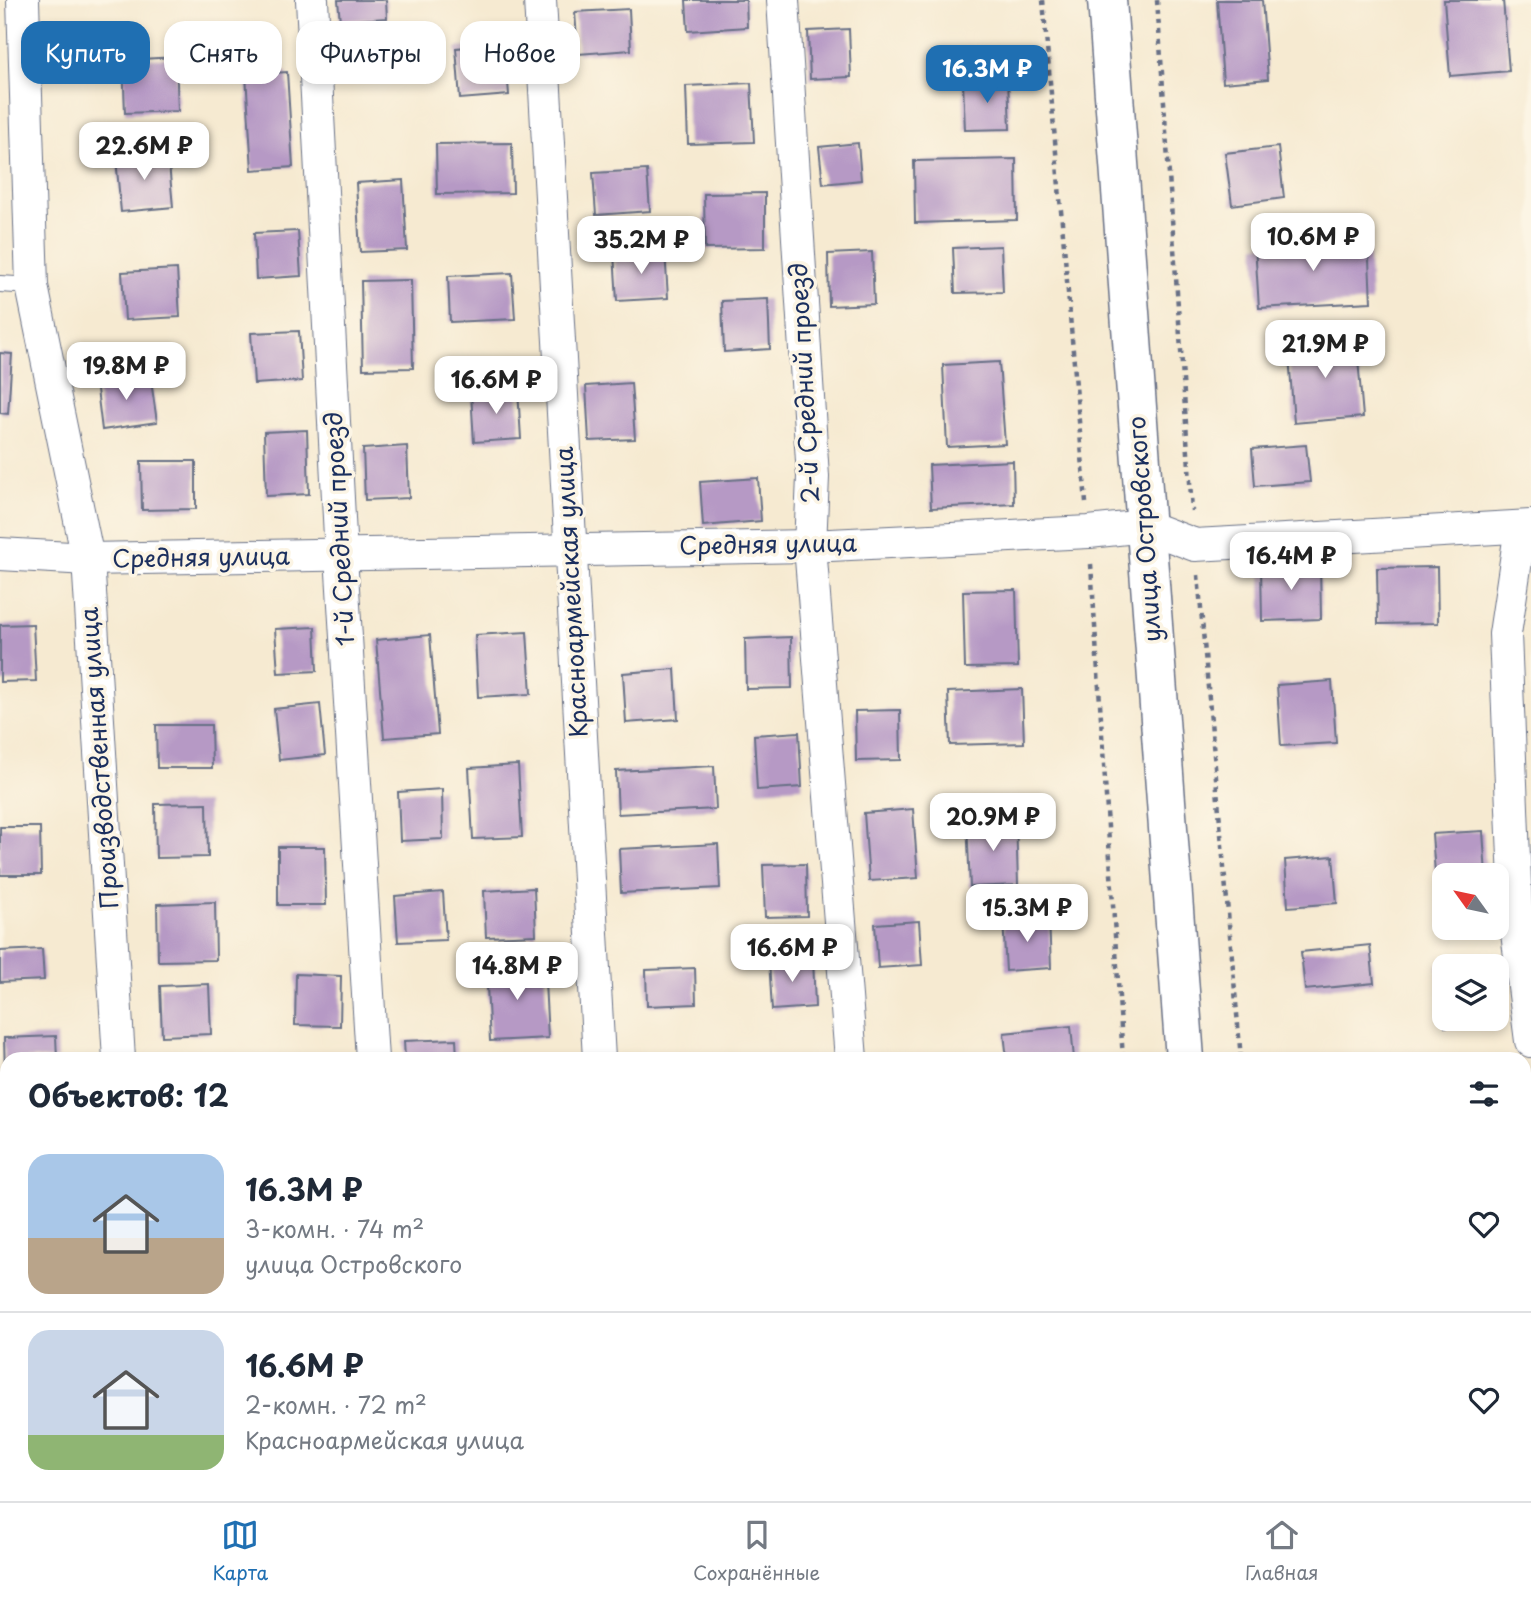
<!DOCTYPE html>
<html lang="ru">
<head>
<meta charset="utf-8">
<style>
  body { margin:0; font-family:"Playpen Sans",sans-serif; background:#f2f2f3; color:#1f2937; height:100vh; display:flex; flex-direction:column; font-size:26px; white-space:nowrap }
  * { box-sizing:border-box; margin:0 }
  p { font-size:23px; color:#747a83 }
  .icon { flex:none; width:38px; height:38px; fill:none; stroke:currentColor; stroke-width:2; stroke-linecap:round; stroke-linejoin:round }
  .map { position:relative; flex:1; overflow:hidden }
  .sheet { position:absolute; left:0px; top:1052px; width:1531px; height:450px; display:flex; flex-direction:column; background:#fff; border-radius:21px 21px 0 0; box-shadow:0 4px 10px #0003 }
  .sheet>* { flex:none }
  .hud { position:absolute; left:21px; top:21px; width:700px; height:63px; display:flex; gap:14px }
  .needle { width:46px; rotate:303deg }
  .fabs { position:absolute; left:1432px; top:863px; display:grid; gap:14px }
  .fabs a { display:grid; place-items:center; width:77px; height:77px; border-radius:14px; background:#fff; box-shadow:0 4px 10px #0003; font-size:35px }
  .price { position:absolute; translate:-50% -60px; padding:0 16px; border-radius:14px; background:#fff; color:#222; font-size:23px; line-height:46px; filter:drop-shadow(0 2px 4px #0008) }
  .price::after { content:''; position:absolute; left:50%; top:42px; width:21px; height:16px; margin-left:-10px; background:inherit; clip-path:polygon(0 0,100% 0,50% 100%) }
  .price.current { background:#1f6fb2; color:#fff }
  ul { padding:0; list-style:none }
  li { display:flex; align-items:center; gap:21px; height:175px; padding:0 28px }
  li+li { border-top:2px solid #e0e1e3 }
  li span { display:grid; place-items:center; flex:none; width:196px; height:140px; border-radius:21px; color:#555 }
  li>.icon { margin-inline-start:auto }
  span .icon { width:84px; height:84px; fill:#fffc; stroke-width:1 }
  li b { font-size:30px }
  h2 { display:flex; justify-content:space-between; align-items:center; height:84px; padding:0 28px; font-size:30px }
  .pill { padding:0 24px; border-radius:21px; background:#fff; box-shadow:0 4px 10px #0003; font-size:24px; line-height:63px }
  .pill.current { background:#1f6fb2; color:#fff }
  .menu { display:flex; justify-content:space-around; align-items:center; height:98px; border-top:2px solid #e0e1e3; background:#fff; font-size:19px; color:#747a83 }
  .menu a { display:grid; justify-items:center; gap:4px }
  .menu .current { color:#1f6fb2 }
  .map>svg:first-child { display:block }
  .building { fill:#b699c5 }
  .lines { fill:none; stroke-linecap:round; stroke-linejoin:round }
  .service-casing { stroke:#687086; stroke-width:18 }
  .minor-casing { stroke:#687086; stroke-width:34 }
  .tertiary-casing { stroke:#687086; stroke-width:41 }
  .path { stroke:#687086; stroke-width:4.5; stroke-dasharray:5 5; stroke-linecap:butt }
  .service { stroke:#fff; stroke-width:16 }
  .minor { stroke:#fff; stroke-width:32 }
  .tertiary { stroke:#fff; stroke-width:38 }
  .labels { text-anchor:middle; stroke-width:7; stroke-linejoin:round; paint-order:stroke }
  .street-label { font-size:24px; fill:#1b2f5e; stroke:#fcf5e5 }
</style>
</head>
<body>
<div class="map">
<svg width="1531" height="1501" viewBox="0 0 1531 1501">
  <rect width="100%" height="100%" fill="#fcf5e5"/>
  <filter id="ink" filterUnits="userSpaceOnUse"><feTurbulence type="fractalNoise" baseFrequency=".0143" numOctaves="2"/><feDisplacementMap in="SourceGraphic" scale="14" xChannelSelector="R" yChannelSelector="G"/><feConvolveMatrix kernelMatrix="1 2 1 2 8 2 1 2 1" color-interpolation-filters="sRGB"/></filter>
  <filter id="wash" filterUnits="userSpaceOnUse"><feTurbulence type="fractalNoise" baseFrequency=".00686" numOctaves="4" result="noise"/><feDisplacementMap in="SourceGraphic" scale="28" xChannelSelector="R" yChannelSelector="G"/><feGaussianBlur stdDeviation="1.57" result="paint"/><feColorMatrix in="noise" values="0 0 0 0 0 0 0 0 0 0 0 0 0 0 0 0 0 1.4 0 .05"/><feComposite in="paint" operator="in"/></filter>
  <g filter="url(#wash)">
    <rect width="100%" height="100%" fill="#f6ead1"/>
    <g id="blocks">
      <g class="building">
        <path d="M338 0H386L387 18 340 21Z"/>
        <path d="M686 0H746L747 27 688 31Z"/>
        <path d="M1217 0H1262L1268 79 1223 83Z"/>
        <path d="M1444 0H1503L1509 71 1450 76Z"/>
        <path d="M629 9 631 50 578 54 575 12Z"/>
        <path d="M849 29 851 77 810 79 808 31Z"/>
        <path d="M505 44 509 95 460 99 456 48Z"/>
        <path d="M176 57 178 111 125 113 123 60Z"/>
        <path d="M287 72 293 167 252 170 246 75Z"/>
        <path d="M1008 80 1010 129 965 130 963 83Z"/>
        <path d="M751 83 754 142 688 144 686 86Z"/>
        <path d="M512 143 513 193 437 194 436 144Z"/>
        <path d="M858 143 861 180 823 184 819 147Z"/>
        <path d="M1278 147 1284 198 1232 205 1225 153Z"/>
        <path d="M168 153 173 207 121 212 116 158Z"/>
        <path d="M1016 159 1017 220 915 223 914 161Z"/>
        <path d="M647 170 650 211 596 215 593 173Z"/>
        <path d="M403 180 407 250 360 252 356 183Z"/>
        <path d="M765 193V248L705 249 704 194Z"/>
        <path d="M298 231 301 276 256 279 254 233Z"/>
        <path d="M1368 239 1371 302 1259 308 1255 245Z"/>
        <path d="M1001 246 1003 292 955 293 953 248Z"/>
        <path d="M665 250 668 298 617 301 614 253Z"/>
        <path d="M872 252 874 304 829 306 828 254Z"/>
        <path d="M177 269 180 317 125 320 122 272Z"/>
        <path d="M512 273 515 319 450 322 448 276Z"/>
        <path d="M411 280 413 368 363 369 361 281Z"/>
        <path d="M768 299 770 349 724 352 722 301Z"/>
        <path d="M299 331 302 381 254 384 251 333Z"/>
        <path d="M1356 336 1363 417 1294 423 1288 342Z"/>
        <path d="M0 353 12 354 8 414 0 413Z"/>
        <path d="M999 362 1005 444 947 447 943 365Z"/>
        <path d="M150 374 157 422 102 430 96 381Z"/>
        <path d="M631 383 635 439 589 441 586 386Z"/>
        <path d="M518 390 521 439 474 442 471 393Z"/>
        <path d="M307 430 309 494 266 496 264 432Z"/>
        <path d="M1306 445 1310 482 1255 486 1252 449Z"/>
        <path d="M407 446 409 498 365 500 363 449Z"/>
        <path d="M141 461H196V509L142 510Z"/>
        <path d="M1013 461 1014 504 931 508 929 465Z"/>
        <path d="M758 478 761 521 703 526 700 482Z"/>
        <path d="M1320 563 1321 619 1262 621 1261 565Z"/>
        <path d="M1437 567 1438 623 1378 624 1377 568Z"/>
        <path d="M1016 590 1018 667 965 668 963 591Z"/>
        <path d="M33 624 36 681 0 682V625Z"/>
        <path d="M315 627 317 671 278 673 275 629Z"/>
        <path d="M527 632 531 694 478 697 475 635Z"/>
        <path d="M430 635 438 734 384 738 376 640Z"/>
        <path d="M791 637 792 688 746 689 745 639Z"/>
        <path d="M675 669 678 719 626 723 623 673Z"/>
        <path d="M1332 681 1336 743 1281 746 1277 685Z"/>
        <path d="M1022 689 1024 743 950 745 948 692Z"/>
        <path d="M320 704 325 755 279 760 274 709Z"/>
        <path d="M900 710 901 760 856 761 855 711Z"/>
        <path d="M156 725H211L212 768H157Z"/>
        <path d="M799 732 802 787 757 790 754 735Z"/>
        <path d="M518 765 522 837 473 839 469 768Z"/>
        <path d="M714 766 716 809 618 814 616 771Z"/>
        <path d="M442 789 443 839 400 841 398 792Z"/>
        <path d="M207 803 208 857 156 858 155 804Z"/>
        <path d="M913 809 918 878 869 881 864 813Z"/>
        <path d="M1016 819 1018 885 970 887 967 821Z"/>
        <path d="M0 827H40L41 875H0Z"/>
        <path d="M1483 831 1486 875H1444V885L1436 886 1432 834Z"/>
        <path d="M718 844 720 888 621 893 619 849Z"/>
        <path d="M278 847H325L326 905H278Z"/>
        <path d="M1333 856 1337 903 1288 907 1285 860Z"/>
        <path d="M806 864 807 916 765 917 763 865Z"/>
        <path d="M534 888 536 935 486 937 484 891Z"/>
        <path d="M443 892 446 940 398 942 395 896Z"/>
        <path d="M215 902 216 960 158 961 157 904Z"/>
        <path d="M1049 917 1051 968 1006 971 1003 919Z"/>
        <path d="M919 921 922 965 878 968 875 924Z"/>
        <path d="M1370 945 1374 983 1305 990 1301 952Z"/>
        <path d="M42 949 44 980 0 982V951Z"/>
        <path d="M1496 957 1497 966H1444V964Z"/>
        <path d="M813 958 815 1007 772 1010 769 960Z"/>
        <path d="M544 963 548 1038 490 1041 486 967Z"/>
        <path d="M1444 964V1006H1442L1437 965Z"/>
        <path d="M695 968 696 1004 647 1006 646 970Z"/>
        <path d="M1496 970 1504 1018 1496 1019Z"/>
        <path d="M296 974 341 976 340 1026 295 1025Z"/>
        <path d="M209 984 211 1034 162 1036 160 986Z"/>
        <path d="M1444 1018H1489V1020L1445 1027Z"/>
        <path d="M1071 1026 1074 1059H1007L1004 1033Z"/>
        <path d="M56 1036 57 1059H7L5 1075 4 1038Z"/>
        <path d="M456 1039 457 1059H405L404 1041Z"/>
        <rect x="0" y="1239" width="7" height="50"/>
        <path d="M1524 1268H1531V1319L1524 1320Z"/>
        <path d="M1524 1357H1531V1408L1524 1409Z"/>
        <path d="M1531 1474V1501H1502L1501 1494H1524V1475Z"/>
        <path d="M7 1488V1494H60V1501H0V1489Z"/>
        <rect x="181" y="1494" width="49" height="7"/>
        <path d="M453 1494H477V1501H433V1495Z"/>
        <rect x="523" y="1494" width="66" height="7"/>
        <path d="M662 1494H752L753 1501H662Z"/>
        <path d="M818 1494H862L863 1501H819Z"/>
        <path d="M1349 1494H1396L1397 1501H1349Z"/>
      </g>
    </g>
  </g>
  <g filter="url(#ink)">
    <use href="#blocks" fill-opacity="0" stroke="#687086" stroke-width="2"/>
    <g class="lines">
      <defs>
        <path id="service" d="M0 284 32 286"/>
        <g id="minor">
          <path d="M23 0 32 286 88 559 119 1059"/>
          <path d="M312 0 341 556 372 1059"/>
          <path d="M540 0 599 1059"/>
          <path d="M783 0 813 477 810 546 851 1059"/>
          <path d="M1521 527 1505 634 1517 933 1531 1041"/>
          <path d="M0 554 88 559 810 546 1089 532 1145 526 1195 545 1531 526"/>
          <path d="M146 1494 147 1501"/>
          <path d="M399 1494 400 1501"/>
          <path d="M625 1494V1501"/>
          <path d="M885 1494 886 1501"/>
        </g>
        <g id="tertiary">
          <path d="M1107 0 1185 1059"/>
          <path d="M1218 1494V1501"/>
        </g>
      </defs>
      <use href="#service" class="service-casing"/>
      <use href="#minor" class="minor-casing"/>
      <use href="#tertiary" class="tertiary-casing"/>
      <g class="path">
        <path d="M1043 0 1086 503"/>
        <path d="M1157 0 1192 511"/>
        <path d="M1091 564 1123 1059"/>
        <path d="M1198 575 1241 1059"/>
        <path d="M1151 1494 1152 1501"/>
        <path d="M1281 1494V1501"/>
      </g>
      <use href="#service" class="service"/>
      <use href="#minor" class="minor"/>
      <use href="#tertiary" class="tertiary"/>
    </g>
  </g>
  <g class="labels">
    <g class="street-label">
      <text transform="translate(805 383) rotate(-93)" y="8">2-й Средний проезд</text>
      <text transform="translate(340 529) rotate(-93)" y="8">1-й Средний проезд</text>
      <text transform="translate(1145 529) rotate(-94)" y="8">улица Островского</text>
      <text transform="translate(768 545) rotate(-1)" y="8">Средняя улица</text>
      <text transform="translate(201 558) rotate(-1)" y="8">Средняя улица</text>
      <text transform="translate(572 592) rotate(-93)" y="8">Красноармейская улица</text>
      <text transform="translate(100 758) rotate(-94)" y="8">Производственная улица</text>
    </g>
  </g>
</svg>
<div class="fabs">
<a><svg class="needle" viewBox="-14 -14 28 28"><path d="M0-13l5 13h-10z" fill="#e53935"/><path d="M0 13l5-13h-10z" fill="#747a83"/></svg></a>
<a><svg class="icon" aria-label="layers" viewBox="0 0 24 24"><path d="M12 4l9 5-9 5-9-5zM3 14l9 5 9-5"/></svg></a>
</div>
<b class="price current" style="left:987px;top:105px">16.3M ₽</b>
<b class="price" style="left:144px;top:182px">22.6M ₽</b>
<b class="price" style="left:1313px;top:273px">10.6M ₽</b>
<b class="price" style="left:641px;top:276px">35.2M ₽</b>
<b class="price" style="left:1325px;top:380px">21.9M ₽</b>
<b class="price" style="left:126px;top:402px">19.8M ₽</b>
<b class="price" style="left:496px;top:416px">16.6M ₽</b>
<b class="price" style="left:1291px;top:592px">16.4M ₽</b>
<b class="price" style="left:993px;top:853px">20.9M ₽</b>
<b class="price" style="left:1027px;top:944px">15.3M ₽</b>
<b class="price" style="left:792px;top:984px">16.6M ₽</b>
<b class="price" style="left:517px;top:1002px">14.8M ₽</b>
<div class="hud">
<a class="pill current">Купить</a>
<a class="pill">Снять</a>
<a class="pill">Фильтры</a>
<a class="pill">Новое</a>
</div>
<section class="sheet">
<h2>Объектов: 12<svg class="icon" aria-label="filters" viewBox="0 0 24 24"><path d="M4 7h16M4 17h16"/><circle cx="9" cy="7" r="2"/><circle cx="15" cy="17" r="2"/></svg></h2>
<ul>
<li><span style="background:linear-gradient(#a9c7e8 60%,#b9a48a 0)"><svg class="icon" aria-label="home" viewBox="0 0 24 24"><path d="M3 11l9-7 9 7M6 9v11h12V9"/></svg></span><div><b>16.3M ₽</b><p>3-комн. · 74 m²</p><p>улица Островского</p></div><svg class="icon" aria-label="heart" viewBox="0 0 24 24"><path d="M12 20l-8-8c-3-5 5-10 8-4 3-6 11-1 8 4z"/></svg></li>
<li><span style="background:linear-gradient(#c9d6e8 75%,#8fb573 0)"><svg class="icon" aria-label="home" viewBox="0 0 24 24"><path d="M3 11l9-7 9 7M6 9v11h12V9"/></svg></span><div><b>16.6M ₽</b><p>2-комн. · 72 m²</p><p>Красноармейская улица</p></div><svg class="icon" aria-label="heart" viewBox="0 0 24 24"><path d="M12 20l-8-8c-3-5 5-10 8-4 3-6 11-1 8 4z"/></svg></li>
</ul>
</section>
</div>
<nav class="menu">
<a class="current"><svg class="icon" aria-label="map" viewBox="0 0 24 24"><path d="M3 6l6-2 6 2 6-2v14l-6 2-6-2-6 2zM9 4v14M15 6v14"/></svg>Карта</a>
<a><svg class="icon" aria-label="saved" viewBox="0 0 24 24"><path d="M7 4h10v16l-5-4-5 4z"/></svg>Сохранённые</a>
<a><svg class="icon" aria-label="home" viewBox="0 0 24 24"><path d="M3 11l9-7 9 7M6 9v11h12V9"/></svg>Главная</a>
</nav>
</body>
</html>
